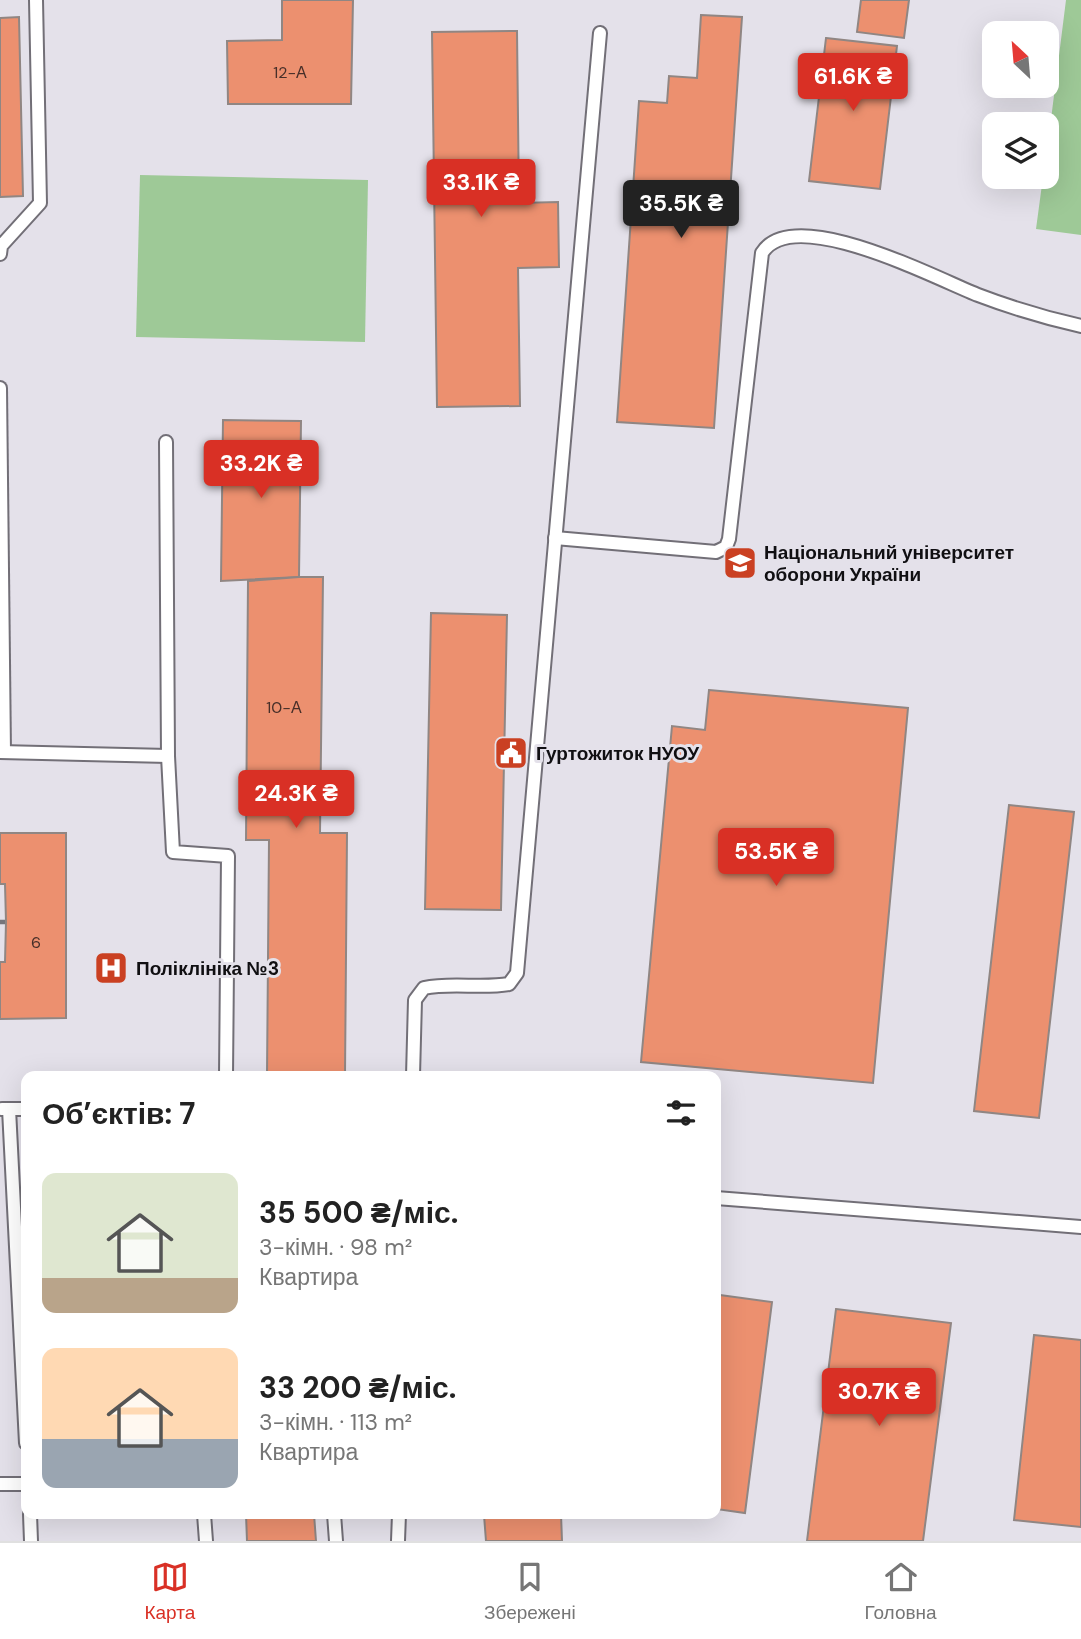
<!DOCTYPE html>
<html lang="uk">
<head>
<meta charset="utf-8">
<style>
  body { margin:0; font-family:"DM Sans",sans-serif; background:#f6f6f6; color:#222; height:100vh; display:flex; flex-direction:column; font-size:26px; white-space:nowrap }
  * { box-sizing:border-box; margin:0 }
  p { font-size:23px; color:#767676 }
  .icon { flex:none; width:38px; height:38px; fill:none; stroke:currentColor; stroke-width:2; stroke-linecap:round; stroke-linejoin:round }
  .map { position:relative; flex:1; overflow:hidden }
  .drawer { position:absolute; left:21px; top:1071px; width:700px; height:448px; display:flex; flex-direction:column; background:#fff; border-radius:14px; box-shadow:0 7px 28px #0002 }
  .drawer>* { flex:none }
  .needle { width:46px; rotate:334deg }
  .controls { position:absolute; left:982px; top:21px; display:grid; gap:14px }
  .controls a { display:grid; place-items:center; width:77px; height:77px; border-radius:14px; background:#fff; box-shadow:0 7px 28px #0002; font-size:35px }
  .price { position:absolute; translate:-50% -60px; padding:0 16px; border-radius:7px; background:#d93025; color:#fff; font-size:23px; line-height:46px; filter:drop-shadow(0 2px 4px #0008) }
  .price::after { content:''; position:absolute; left:50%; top:42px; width:21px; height:16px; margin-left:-10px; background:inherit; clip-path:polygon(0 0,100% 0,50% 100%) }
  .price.selected { background:#222; color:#fff }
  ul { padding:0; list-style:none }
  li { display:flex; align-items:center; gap:21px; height:175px; padding:0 21px }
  li span { display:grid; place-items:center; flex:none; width:196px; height:140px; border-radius:14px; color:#555 }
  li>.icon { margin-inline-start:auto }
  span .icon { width:84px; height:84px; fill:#fffc; stroke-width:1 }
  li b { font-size:30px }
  h2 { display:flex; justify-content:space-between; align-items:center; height:84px; padding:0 21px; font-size:30px }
  .tab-bar { display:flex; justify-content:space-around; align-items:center; height:98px; border-top:2px solid #e0e0e0; background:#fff; font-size:19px; color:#767676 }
  .tab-bar a { display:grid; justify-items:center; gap:4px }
  .tab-bar .selected { color:#d93025 }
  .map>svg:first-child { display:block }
  .green { fill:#9ec997 }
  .building { fill:#ec906f; stroke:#908683; stroke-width:2 }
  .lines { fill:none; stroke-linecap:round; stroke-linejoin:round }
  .service-casing { stroke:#726f77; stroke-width:16 }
  .path { stroke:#77757b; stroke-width:4.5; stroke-dasharray:5 5; stroke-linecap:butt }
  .service { stroke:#fff; stroke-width:12 }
  .labels { text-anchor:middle; stroke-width:6; stroke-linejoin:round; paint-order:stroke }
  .number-label { font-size:16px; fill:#472f29 }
  .poi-label { font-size:19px; font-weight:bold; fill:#100f12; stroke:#e4e1ea; text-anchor:start }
</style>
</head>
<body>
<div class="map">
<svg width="1081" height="1541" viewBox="0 0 1081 1541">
  <rect width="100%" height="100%" fill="#e4e1ea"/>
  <g class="green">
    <path d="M1066 0H1081V235L1036 229 1043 177H1046L1047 151Z"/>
    <path d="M140 175 368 180 365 342 136 337Z"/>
  </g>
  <g class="building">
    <path d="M282 0H353L351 104H228L227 41 282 40Z"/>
    <path d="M861 0H909L904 38 857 32Z"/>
    <path d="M701 15 742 17 714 428 617 422 639 101 667 103 669 76 697 78Z"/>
    <path d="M19 17 23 196 0 197V18Z"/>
    <path d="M517 31 519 203 558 202 559 267 518 268 520 406 437 407 432 32Z"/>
    <path d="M826 38 897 46 880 189 809 181Z"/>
    <path d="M223 420 301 421 299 577 221 581Z"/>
    <path d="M299 577H323L320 833H347L345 1076H267L269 840H246L248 581Z"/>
    <path d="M431 613 507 615 501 910 425 909Z"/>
    <path d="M709 690 908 708 873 1083 641 1062 672 726 705 730Z"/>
    <path d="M1009 805 1074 812 1039 1118 974 1111Z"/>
    <path d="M0 833H66V1018L0 1019V962H5L6 922 5 884H0Z"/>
    <path d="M720 1295 772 1302 745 1513 716 1509V1329Z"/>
    <path d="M836 1309 951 1323 923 1541H807Z"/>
    <path d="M1034 1335 1081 1340V1527L1014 1520Z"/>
    <path d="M246 1514H314L316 1541H247Z"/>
    <path d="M508 1514H561L562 1541H486L484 1515Z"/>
  </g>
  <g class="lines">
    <defs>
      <g id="service">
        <path d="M0 254 1 246 40 203 36 0"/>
        <path d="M0 388 4 752"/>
        <path d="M166 442 168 756 173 852 228 856 226 1076"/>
        <path d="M555 538 716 552 726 547 729 539 762 253C793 203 937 279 978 295 1012 308 1046 318 1081 326"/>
        <path d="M0 752 168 756"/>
        <path d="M413 1076 415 1000 424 988C452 982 481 989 509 984L517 973 600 33"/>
        <path d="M2 1109H26"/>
        <path d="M9 1109 26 1443"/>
        <path d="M716 1198 1081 1227"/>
        <path d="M0 1484H26"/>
        <path d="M30 1514 31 1541"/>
        <path d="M204 1514 206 1541"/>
        <path d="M334 1514 336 1541"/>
        <path d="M398 1541 399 1514"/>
      </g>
    </defs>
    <use href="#service" class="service-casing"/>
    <path class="path" d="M0 922H6"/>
    <use href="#service" class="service"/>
  </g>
  <defs>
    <symbol id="university-square" viewBox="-11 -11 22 22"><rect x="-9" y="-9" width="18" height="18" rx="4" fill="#ca4022" stroke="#e4e1ea"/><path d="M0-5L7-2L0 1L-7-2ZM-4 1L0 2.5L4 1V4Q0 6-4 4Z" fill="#fff"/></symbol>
    <symbol id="civic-square" viewBox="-11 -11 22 22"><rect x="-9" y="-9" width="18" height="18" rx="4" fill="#ca4022" stroke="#e4e1ea"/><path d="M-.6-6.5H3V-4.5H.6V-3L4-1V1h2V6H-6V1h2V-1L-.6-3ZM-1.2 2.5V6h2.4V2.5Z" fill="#fff"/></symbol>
    <symbol id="hospital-square" viewBox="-11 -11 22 22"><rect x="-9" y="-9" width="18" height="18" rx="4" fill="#ca4022" stroke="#e4e1ea"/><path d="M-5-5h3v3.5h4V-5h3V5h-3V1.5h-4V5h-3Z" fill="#fff"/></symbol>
  </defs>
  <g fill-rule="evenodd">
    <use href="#university-square" x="721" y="544" width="38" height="38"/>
    <use href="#civic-square" x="492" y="734" width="38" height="38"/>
    <use href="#hospital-square" x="92" y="949" width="38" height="38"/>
  </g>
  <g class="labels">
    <g class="number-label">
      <text x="290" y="78">12-А</text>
      <text x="284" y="713">10-А</text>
      <text x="36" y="948">6</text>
    </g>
    <g class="poi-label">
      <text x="764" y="559">Національний університет<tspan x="764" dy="22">оборони України</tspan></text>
      <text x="536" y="760">Гуртожиток НУОУ</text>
      <text x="136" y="975">Поліклініка №3</text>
    </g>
  </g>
</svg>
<div class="controls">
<a><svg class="needle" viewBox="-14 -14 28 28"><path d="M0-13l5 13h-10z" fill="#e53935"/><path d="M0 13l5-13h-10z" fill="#767676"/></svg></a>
<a><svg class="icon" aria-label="layers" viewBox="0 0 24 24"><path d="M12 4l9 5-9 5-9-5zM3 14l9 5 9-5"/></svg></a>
</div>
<b class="price" style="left:853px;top:113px">61.6K ₴</b>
<b class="price" style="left:481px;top:219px">33.1K ₴</b>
<b class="price selected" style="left:681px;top:240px">35.5K ₴</b>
<b class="price" style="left:261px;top:500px">33.2K ₴</b>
<b class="price" style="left:296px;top:830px">24.3K ₴</b>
<b class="price" style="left:776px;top:888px">53.5K ₴</b>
<b class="price" style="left:879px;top:1428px">30.7K ₴</b>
<section class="drawer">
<h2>Об’єктів: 7<svg class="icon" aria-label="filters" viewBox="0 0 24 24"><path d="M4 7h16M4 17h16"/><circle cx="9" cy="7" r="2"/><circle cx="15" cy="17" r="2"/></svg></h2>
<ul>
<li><span style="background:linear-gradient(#dfe7d0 75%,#b9a48a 0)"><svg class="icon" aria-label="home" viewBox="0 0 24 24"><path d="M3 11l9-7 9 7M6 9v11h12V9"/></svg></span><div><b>35 500 ₴/міс.</b><p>3-кімн. · 98 m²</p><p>Квартира</p></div></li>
<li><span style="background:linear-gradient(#ffd9b3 65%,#9aa5b1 0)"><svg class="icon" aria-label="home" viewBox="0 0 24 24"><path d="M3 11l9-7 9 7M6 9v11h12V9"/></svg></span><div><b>33 200 ₴/міс.</b><p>3-кімн. · 113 m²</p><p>Квартира</p></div></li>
</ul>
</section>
</div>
<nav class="tab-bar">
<a class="selected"><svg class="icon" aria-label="map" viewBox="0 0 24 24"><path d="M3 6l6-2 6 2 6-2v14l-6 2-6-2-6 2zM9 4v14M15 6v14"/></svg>Карта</a>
<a><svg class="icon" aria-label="saved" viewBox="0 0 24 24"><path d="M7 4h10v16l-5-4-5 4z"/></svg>Збережені</a>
<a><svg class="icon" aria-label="home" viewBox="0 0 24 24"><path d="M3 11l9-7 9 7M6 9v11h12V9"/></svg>Головна</a>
</nav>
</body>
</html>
